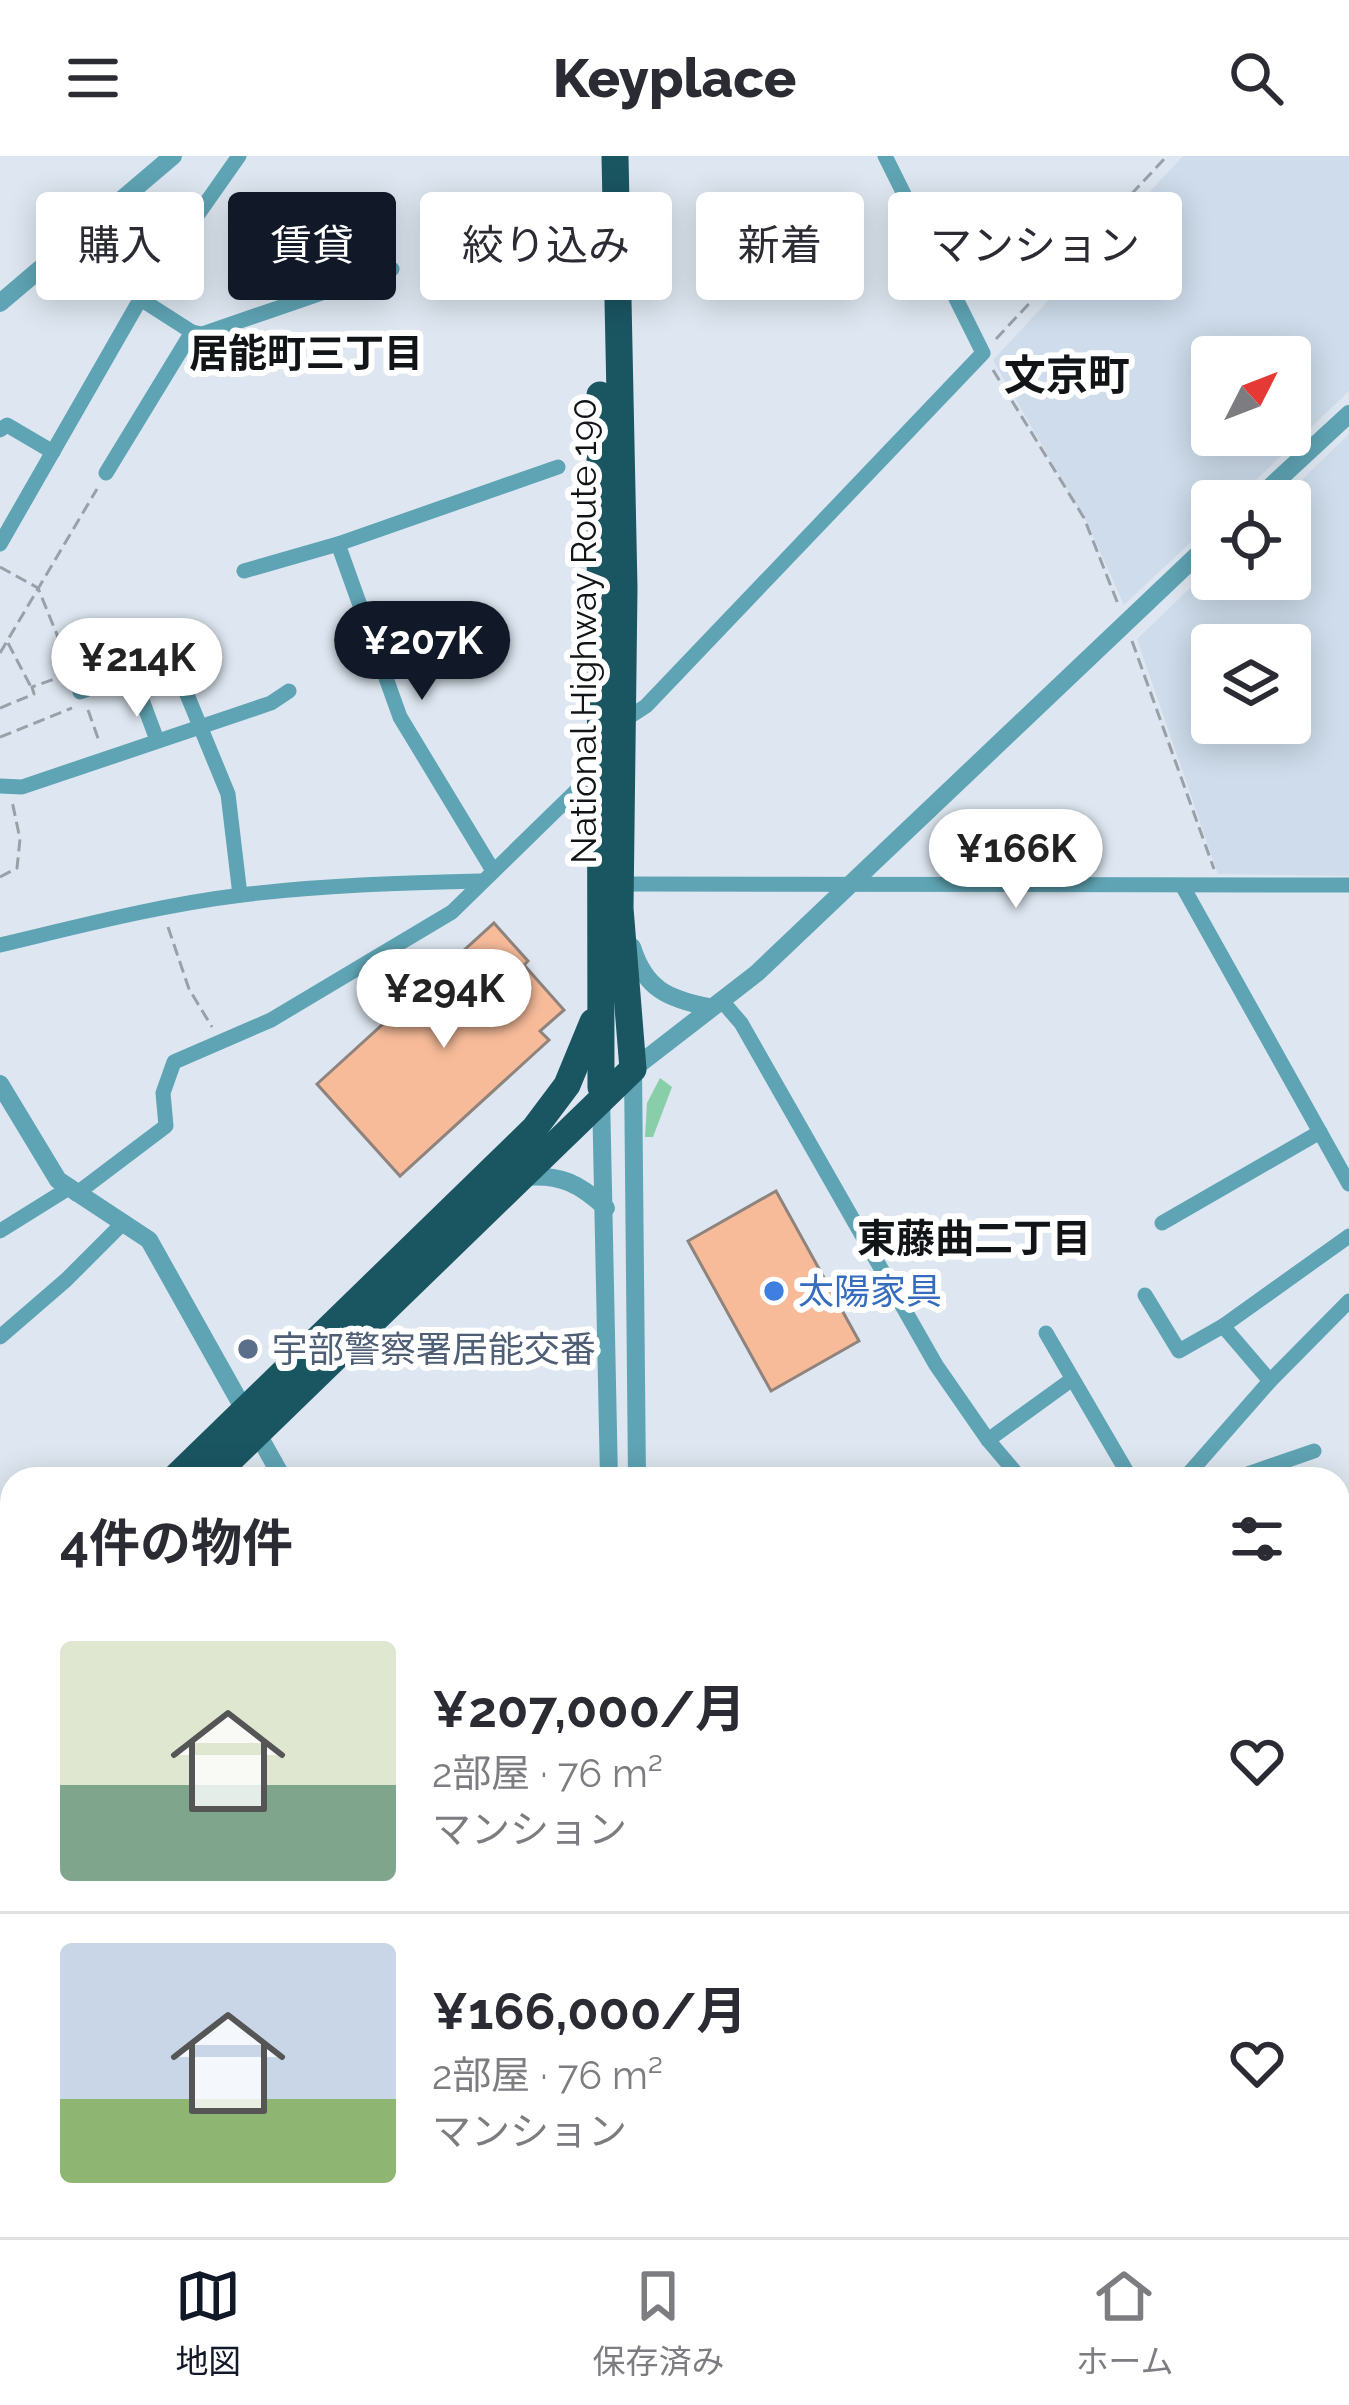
<!DOCTYPE html>
<html lang="ja">
<head>
<meta charset="utf-8">
<style>
  body { margin:0; font-family:Raleway,"Noto Sans JP",sans-serif; background:#f2f2f3; color:#2b2b33; height:100vh; display:flex; flex-direction:column; font-size:45px; white-space:nowrap }
  * { box-sizing:border-box; margin:0 }
  p { font-size:39px; color:#7c7c81 }
  .icon { flex:none; width:66px; height:66px; fill:none; stroke:currentColor; stroke-width:2; stroke-linecap:round; stroke-linejoin:round }
  .map { position:relative; flex:1; overflow:hidden }
  .drawer { position:absolute; left:0px; top:1311px; width:1350px; height:771px; display:flex; flex-direction:column; background:#fff; border-radius:36px 36px 0 0; box-shadow:0 6px 30px #0003 }
  .drawer>* { flex:none }
  .hud { position:absolute; left:36px; top:36px; width:1278px; height:108px; display:flex; gap:24px }
  .needle { width:78px; rotate:48deg }
  .buttons { position:absolute; left:1191px; top:180px; display:grid; gap:24px }
  .buttons a { display:grid; place-items:center; width:120px; height:120px; border-radius:12px; background:#fff; box-shadow:0 6px 30px #0003; font-size:60px }
  .price { position:absolute; translate:-50% -102px; padding:0 27px; border-radius:42px; background:#fff; color:#222; font-size:39px; line-height:78px; filter:drop-shadow(0 3px 6px #0008) }
  .price::after { content:''; position:absolute; left:50%; top:72px; width:36px; height:27px; margin-left:-18px; background:inherit; clip-path:polygon(0 0,100% 0,50% 100%) }
  .price.on { background:#111827; color:#fff }
  ul { padding:0; list-style:none }
  li { display:flex; align-items:center; gap:36px; height:300px; padding:0 60px }
  li+li { border-top:3px solid #e1e1e2 }
  li span { display:grid; place-items:center; flex:none; width:336px; height:240px; border-radius:12px; color:#555 }
  li>.icon { margin-inline-start:auto }
  span .icon { width:144px; height:144px; fill:#fffc; stroke-width:1 }
  li b { font-size:51px }
  h2 { display:flex; justify-content:space-between; align-items:center; height:144px; padding:0 60px; font-size:51px }
  .chip { padding:0 42px; border-radius:12px; background:#fff; box-shadow:0 6px 30px #0003; font-size:42px; line-height:108px }
  .chip.on { background:#111827; color:#fff }
  header { display:flex; justify-content:space-between; align-items:center; height:156px; padding:0 60px; background:#fff; font-size:54px; font-weight:800 }
  .dock { display:flex; justify-content:space-around; align-items:center; height:168px; border-top:3px solid #e1e1e2; background:#fff; font-size:33px; color:#7c7c81 }
  .dock a { display:grid; justify-items:center; gap:6px }
  .dock .on { color:#111827 }
  .map>svg:first-child { display:block }
  .built { fill:#cedceb; fill-rule:evenodd }
  .green { fill:#88cfa9 }
  .building { fill:#f7bb9a; stroke:#8f837d; stroke-width:3 }
  .lines { fill:none; stroke-linecap:round; stroke-linejoin:round }
  .path { stroke:#99a0a8; stroke-width:3; stroke-dasharray:12 6; stroke-linecap:butt }
  .minor { stroke:#5fa4b4; stroke-width:15 }
  .tertiary { stroke:#5fa4b4; stroke-width:18 }
  .trunk { stroke:#1a5662; stroke-width:27 }
  .shop-dot { fill:#3f7fe0; stroke:#fff; stroke-width:4.5 }
  .service-dot { fill:#5c6f8a; stroke:#fff; stroke-width:4.5 }
  .labels { text-anchor:middle; stroke-width:12; stroke-linejoin:round; paint-order:stroke }
  .street-label { font-size:36px; fill:#121518; stroke:#fff }
  .shop-label { font-size:36px; fill:#366cbe; stroke:#fff; text-anchor:start }
  .service-label { font-size:36px; fill:#4e5e75; stroke:#fff; text-anchor:start }
  .neighbourhood-label { font-size:39px; font-weight:bold; fill:#121518; stroke:#fff }
  .quarter-label { font-size:42px; font-weight:bold; fill:#121518; stroke:#fff }
</style>
</head>
<body>
<header><svg class="icon" aria-label="menu" viewBox="0 0 24 24"><path d="M4 6h16M4 12h16M4 18h16"/></svg>Keyplace<svg class="icon" aria-label="search" viewBox="0 0 24 24"><circle cx="10" cy="10" r="6"/><path d="M15 15l6 6"/></svg></header>
<div class="map">
<svg width="1349" height="2081" viewBox="0 0 1349 2081">
  <rect width="100%" height="100%" fill="#dee7f1"/>
  <g class="built">
    <path d="M1183 0H1349V235L1234 345H1212V366L1124 449 1087 367 993 204ZM1212 201H1290V279H1212Z"/>
    <path d="M1349 278V720L1218 718 1137 483 1212 411V423H1290V345H1280ZM1212 489H1290V567H1212Z"/>
  </g>
  <g class="green">
    <path d="M660 922 672 931 653 981H645L647 947Z"/>
    <path d="M12 1806V1960L0 1965V1819Z"/>
    <path d="M1349 1896V2081H677L676 2070H1338V1900Z"/>
  </g>
  <g class="building">
    <path d="M494 767 528 805 524 809 564 854 540 875 549 884 400 1020 317 928Z"/>
    <path d="M776 1035 859 1185 771 1235 688 1085Z"/>
  </g>
  <g class="lines">
    <g class="path">
      <path d="M996 183 1167 0"/>
      <path d="M993 214 1084 362 1118 448"/>
      <path d="M0 411 38 432 73 518"/>
      <path d="M1132 485 1214 713"/>
      <path d="M8 487 31 531"/>
      <path d="M0 497 97 333"/>
      <path d="M0 552 34 538 32 531 71 517"/>
      <path d="M88 554 99 585"/>
      <path d="M0 581 72 552"/>
      <path d="M0 721 17 712 20 683 12 645"/>
      <path d="M168 771 189 833 212 871"/>
      <path d="M1338 1590 1349 1603"/>
      <path d="M1338 1682 1349 1667"/>
      <path d="M1338 1694 1349 1703"/>
      <path d="M0 1842 12 1835"/>
      <path d="M708 2070 712 2081"/>
      <path d="M1043 2070 1051 2081"/>
    </g>
    <g class="minor">
      <path d="M142 144 192 176 202 178 392 113"/>
      <path d="M0 274 7 269 53 296"/>
      <path d="M106 317 192 176"/>
      <path d="M0 388 149 128 239 0"/>
      <path d="M338 388 400 561 492 713"/>
      <path d="M244 415 338 388 558 311"/>
      <path d="M174 507 228 638 240 739"/>
      <path d="M132 517 157 584"/>
      <path d="M80 536 160 507H174L206 497"/>
      <path d="M623 565 646 550 983 197 885 0"/>
      <path d="M0 630 22 631 271 547 289 535"/>
      <path d="M620 728 1349 729"/>
      <path d="M1183 731 1349 1028"/>
      <path d="M0 789C80 770 160 749 242 739 322 729 400 727 480 725"/>
      <path d="M721 844 741 867 936 1209 988 1284 1021 1323"/>
      <path d="M76 1038 166 970 163 937 174 906 271 864 452 756 580 631 599 621"/>
      <path d="M1162 1067 1320 976"/>
      <path d="M0 1075 69 1032"/>
      <path d="M1145 1139 1179 1195 1223 1170 1349 1080"/>
      <path d="M1223 1170 1270 1225"/>
      <path d="M1046 1177 1131 1323"/>
      <path d="M0 1181 66 1124 124 1066"/>
      <path d="M988 1284 1071 1224"/>
      <path d="M1184 1323 1270 1225 1349 1145"/>
      <path d="M1233 1323 1314 1295"/>
      <path d="M1338 1507 1349 1499"/>
      <path d="M0 1667 12 1670"/>
      <path d="M0 1703 12 1690"/>
      <path d="M1338 1883 1349 1880"/>
      <path d="M527 2081 539 2070"/>
    </g>
    <g class="tertiary">
      <path d="M0 147 173 0"/>
      <path d="M1255 345 1349 258"/>
      <path d="M632 791C645 833 668 843 709 851"/>
      <path d="M0 928 58 1024 149 1084 283 1323"/>
      <path d="M601 938 609 1323"/>
      <path d="M525 1021C561 1018 580 1028 606 1052"/>
      <path d="M637 1323 633 913 757 817 1212 385"/>
      <path d="M620 2070V2081"/>
      <path d="M646 2070V2081"/>
    </g>
    <g class="trunk">
      <path d="M600 239 601 931"/>
      <path d="M174 1323 534 973 567 929 593 866"/>
      <path d="M210 1323 633 913 620 752 624 432 615 0"/>
      <path d="M0 1489 12 1477"/>
      <path d="M0 1520 12 1509"/>
    </g>
  </g>
  <circle class="shop-dot" cx="774" cy="1135" r="12"/>
  <circle class="service-dot" cx="248" cy="1193" r="12"/>
  <g class="labels">
    <g class="street-label">
      <text transform="translate(583 475) rotate(-90)" y="13">National Highway Route 190</text>
    </g>
    <g class="shop-label">
      <text x="798" y="1148">太陽家具</text>
    </g>
    <g class="service-label">
      <text x="272" y="1206">宇部警察署居能交番</text>
    </g>
    <g class="neighbourhood-label">
      <text x="306" y="211">居能町三丁目</text>
      <text x="974" y="1096">東藤曲二丁目</text>
    </g>
    <g class="quarter-label">
      <text x="1067" y="234">文京町</text>
    </g>
  </g>
</svg>
<div class="buttons">
<a><svg class="needle" viewBox="-14 -14 28 28"><path d="M0-13l5 13h-10z" fill="#e53935"/><path d="M0 13l5-13h-10z" fill="#7c7c81"/></svg></a>
<a><svg class="icon" aria-label="locate" viewBox="0 0 24 24"><circle cx="12" cy="12" r="6"/><path d="M12 2v4M12 18v4M2 12h4M18 12h4"/></svg></a>
<a><svg class="icon" aria-label="layers" viewBox="0 0 24 24"><path d="M12 4l9 5-9 5-9-5zM3 14l9 5 9-5"/></svg></a>
</div>
<b class="price on" style="left:422px;top:547px">¥207K</b>
<b class="price" style="left:137px;top:564px">¥214K</b>
<b class="price" style="left:1016px;top:755px">¥166K</b>
<b class="price" style="left:444px;top:895px">¥294K</b>
<div class="hud">
<a class="chip">購入</a>
<a class="chip on">賃貸</a>
<a class="chip">絞り込み</a>
<a class="chip">新着</a>
<a class="chip">マンション</a>
</div>
<section class="drawer">
<h2>4件の物件<svg class="icon" aria-label="filters" viewBox="0 0 24 24"><path d="M4 7h16M4 17h16"/><circle cx="9" cy="7" r="2"/><circle cx="15" cy="17" r="2"/></svg></h2>
<ul>
<li><span style="background:linear-gradient(#dfe7d0 60%,#7fa58c 0)"><svg class="icon" aria-label="home" viewBox="0 0 24 24"><path d="M3 11l9-7 9 7M6 9v11h12V9"/></svg></span><div><b>¥207,000/月</b><p>2部屋 · 76 m²</p><p>マンション</p></div><svg class="icon" aria-label="heart" viewBox="0 0 24 24"><path d="M12 20l-8-8c-3-5 5-10 8-4 3-6 11-1 8 4z"/></svg></li>
<li><span style="background:linear-gradient(#c9d6e8 65%,#8fb573 0)"><svg class="icon" aria-label="home" viewBox="0 0 24 24"><path d="M3 11l9-7 9 7M6 9v11h12V9"/></svg></span><div><b>¥166,000/月</b><p>2部屋 · 76 m²</p><p>マンション</p></div><svg class="icon" aria-label="heart" viewBox="0 0 24 24"><path d="M12 20l-8-8c-3-5 5-10 8-4 3-6 11-1 8 4z"/></svg></li>
</ul>
</section>
</div>
<nav class="dock">
<a class="on"><svg class="icon" aria-label="map" viewBox="0 0 24 24"><path d="M3 6l6-2 6 2 6-2v14l-6 2-6-2-6 2zM9 4v14M15 6v14"/></svg>地図</a>
<a><svg class="icon" aria-label="saved" viewBox="0 0 24 24"><path d="M7 4h10v16l-5-4-5 4z"/></svg>保存済み</a>
<a><svg class="icon" aria-label="home" viewBox="0 0 24 24"><path d="M3 11l9-7 9 7M6 9v11h12V9"/></svg>ホーム</a>
</nav>
</body>
</html>
